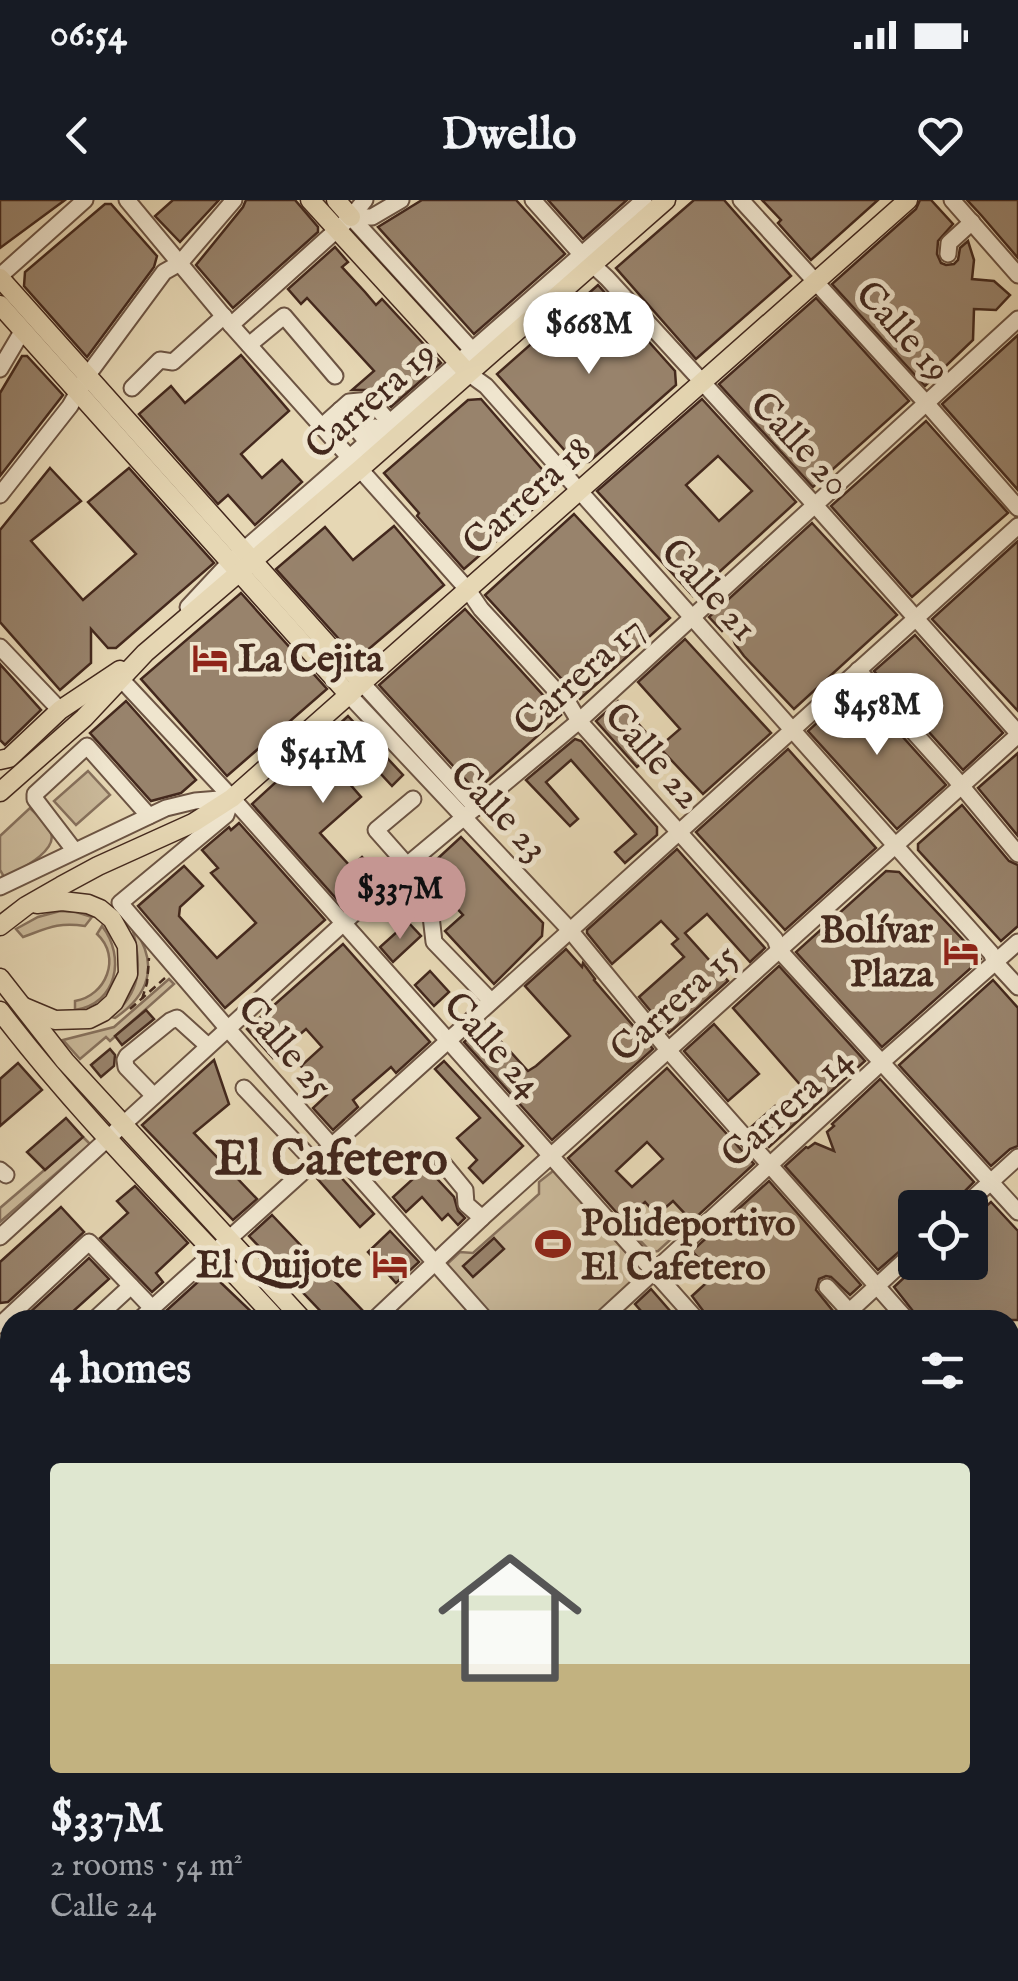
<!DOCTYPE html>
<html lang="en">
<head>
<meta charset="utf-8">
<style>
  body { margin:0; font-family:"IM FELL English",serif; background:#20242c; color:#f1f3f6; height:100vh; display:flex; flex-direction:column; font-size:38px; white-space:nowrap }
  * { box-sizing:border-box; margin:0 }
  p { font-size:32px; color:#9ea1a6 }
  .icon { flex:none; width:55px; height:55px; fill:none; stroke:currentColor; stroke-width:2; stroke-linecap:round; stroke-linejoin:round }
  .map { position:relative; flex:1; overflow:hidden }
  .panel { position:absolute; left:0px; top:1110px; width:1020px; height:672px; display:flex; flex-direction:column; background:#171b24; border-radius:30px 30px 0 0; box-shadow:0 10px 40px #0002 }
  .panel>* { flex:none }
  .buttons { position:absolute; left:898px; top:990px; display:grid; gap:20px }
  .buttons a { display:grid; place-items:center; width:90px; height:90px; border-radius:10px; background:#171b24; box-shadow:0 10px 40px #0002; font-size:50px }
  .price { position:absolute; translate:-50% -85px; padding:0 22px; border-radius:35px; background:#fff; color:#222; font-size:32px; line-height:65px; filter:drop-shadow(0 2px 5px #0008) }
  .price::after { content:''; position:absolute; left:50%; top:60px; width:30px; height:22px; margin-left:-15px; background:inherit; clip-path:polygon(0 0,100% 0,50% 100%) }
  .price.on { background:#c59692; color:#111 }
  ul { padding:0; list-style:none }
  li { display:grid; align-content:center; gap:20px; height:530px; padding:0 50px }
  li+li { border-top:2px solid #363941 }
  li span { display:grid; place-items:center; height:310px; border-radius:10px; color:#555 }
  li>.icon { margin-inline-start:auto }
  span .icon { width:180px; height:180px; fill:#fffc; stroke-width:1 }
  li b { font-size:42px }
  h2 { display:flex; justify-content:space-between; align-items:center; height:120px; padding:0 50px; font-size:42px }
  .status { display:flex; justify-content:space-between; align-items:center; height:70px; padding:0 50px; background:#171b24; direction:ltr }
  .status svg { height:28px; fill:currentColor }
  header { display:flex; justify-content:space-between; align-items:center; height:130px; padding:0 50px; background:#171b24; font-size:45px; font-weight:700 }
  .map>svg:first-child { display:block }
  .green { fill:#cab99a; stroke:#86705c; stroke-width:2.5 }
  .building { fill:#98836c; stroke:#43281d; stroke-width:2.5; fill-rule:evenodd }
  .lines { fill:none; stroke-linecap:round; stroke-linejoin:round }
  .minor-casing { stroke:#6c5443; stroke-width:19 }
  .major-casing { stroke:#43281d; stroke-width:21 }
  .path { stroke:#43281d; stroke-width:2.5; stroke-dasharray:8 5; stroke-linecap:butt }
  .minor { stroke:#efe5ce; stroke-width:15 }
  .major { stroke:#e6d7b4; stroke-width:18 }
  .labels { text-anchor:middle; stroke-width:10; stroke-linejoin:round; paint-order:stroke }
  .street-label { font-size:38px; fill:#43281d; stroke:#efe5ce }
  .poi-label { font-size:38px; font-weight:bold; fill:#43281d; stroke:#efe5ce; text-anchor:start }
  .district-label { font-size:48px; font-weight:bold; fill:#43281d; stroke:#efe5ce }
</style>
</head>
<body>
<div class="status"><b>06:54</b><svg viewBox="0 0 49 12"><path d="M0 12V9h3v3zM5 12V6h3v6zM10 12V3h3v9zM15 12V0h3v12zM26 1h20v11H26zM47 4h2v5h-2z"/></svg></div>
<header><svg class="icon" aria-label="back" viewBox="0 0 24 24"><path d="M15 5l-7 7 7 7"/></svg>Dwello<svg class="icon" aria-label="heart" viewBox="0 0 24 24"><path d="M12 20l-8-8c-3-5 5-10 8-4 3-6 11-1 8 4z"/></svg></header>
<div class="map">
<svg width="1018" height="1781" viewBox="0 0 1018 1781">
  <rect width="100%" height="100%" fill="#e6d7b4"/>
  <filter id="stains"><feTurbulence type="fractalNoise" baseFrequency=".002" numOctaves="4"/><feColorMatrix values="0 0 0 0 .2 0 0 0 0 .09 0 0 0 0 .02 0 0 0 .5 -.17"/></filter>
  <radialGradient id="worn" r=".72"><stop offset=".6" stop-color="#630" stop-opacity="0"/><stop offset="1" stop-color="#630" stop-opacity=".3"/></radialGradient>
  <g class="green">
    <path d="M88 571 110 595 76 625 54 601Z"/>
    <path d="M30 608C37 615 48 624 51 633 58 653 14 672 0 681L3 675 0 670V636Z"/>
    <path d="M60 711 76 712 92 717 85 726C58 722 48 728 23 737L16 729 38 717Z"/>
    <path d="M102 726C126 757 117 804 75 810V801C106 796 122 757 97 734Z"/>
    <path d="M135 730C159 765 149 795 115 818L111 817C141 792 142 767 133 731Z"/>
    <path d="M169 779 174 784 110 841 106 837 80 859 63 840 114 827Z"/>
    <path d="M83 937 90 944 0 1022V1008Z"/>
    <path d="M553 971 645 1073 591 1120H496L446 1065 460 1052 473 1053 539 994V982Z"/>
    <path d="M673 1001 691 1021 658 1051 651 1052 623 1022 645 1002Z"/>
    <path d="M10 1254V1379L0 1386V1260Z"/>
    <path d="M1018 1708V1781H878L890 1773 1010 1772V1713Z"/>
    <path d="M481 1772H638V1773L632 1781H472Z"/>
  </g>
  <g class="building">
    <path d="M0 0H65L0 48Z"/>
    <path d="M173 0H219L180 42 155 16Z"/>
    <path d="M246 0H295L318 27V32L233 108 196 65 243 7Z"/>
    <path d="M422 0H516L565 54 474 134 378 27Z"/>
    <path d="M548 0H627L583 39Z"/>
    <path d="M694 0H724L791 76 696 159 616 68Z"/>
    <path d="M762 0H878L811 60 778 23 781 20Z"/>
    <path d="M920 0H931L953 24 938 41 937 54 941 63 946 65 954 64 958 60 960 48 968 41 974 60 972 79 994 81 1010 95 996 110 974 109 973 140 925 186 832 84 916 9Z"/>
    <path d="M967 0H1018V58L981 15Z"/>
    <path d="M105 4H111L157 56 154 67 87 157 24 86 25 72Z"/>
    <path d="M335 47 348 62 342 67 365 92 376 105 382 99 441 163 391 207 375 190H352L374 171 307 98 301 104 288 89Z"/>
    <path d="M598 85 675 171 676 185 589 262H575L497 174Z"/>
    <path d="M816 98 909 201 813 287 719 184Z"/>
    <path d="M1018 135V290L942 204Z"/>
    <path d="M241 155 289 211 241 254 262 278 282 260 302 282 255 325 228 295 218 304 139 214 171 186 185 203Z"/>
    <path d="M22 156H27L63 195 0 276V193Z"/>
    <path d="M481 199 554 283 555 290 464 369 417 316 419 313 384 273 468 200Z"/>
    <path d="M702 199 796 302 693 396 597 291ZM718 256 752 291 719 321 686 285Z"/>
    <path d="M926 221 1008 313 912 397 831 306Z"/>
    <path d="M50 268 81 301 31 341 83 400 136 354 88 302 129 268 214 363 116 448H108L91 429V463L60 490 0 422V330Z"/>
    <path d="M574 314 670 418 580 499 485 395Z"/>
    <path d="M812 323 897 415 794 509 744 456 735 444 728 425 722 431 709 417Z"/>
    <path d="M394 326 444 385 357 459 276 369 325 327 353 360Z"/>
    <path d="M1018 341V511L932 419Z"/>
    <path d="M241 393 327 489 227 576 141 479Z"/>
    <path d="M465 409 561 515 476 591 379 485Z"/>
    <path d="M915 435 1003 533 963 570 874 471Z"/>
    <path d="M685 439 771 533 703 594 659 547 680 529 638 482Z"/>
    <path d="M0 464 41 510 5 545 0 540Z"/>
    <path d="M857 486 946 585 897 629 808 531Z"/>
    <path d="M126 501 196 580 181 593 151 601 90 533Z"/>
    <path d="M618 501 659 547 637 567 596 521Z"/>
    <path d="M348 516 403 575 392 586 356 547 335 567 361 597 320 633 351 667 362 657 376 672 341 704 252 604Z"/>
    <path d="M575 539 581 541 657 627V635L625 663 615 652 636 634 571 560 546 582 578 619 570 626 526 580Z"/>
    <path d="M788 549 876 648 785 730 696 632Z"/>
    <path d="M1018 553V636L978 588Z"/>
    <path d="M962 605 1009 661 1018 665V726L1001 741 918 650V644Z"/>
    <path d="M239 623 325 720 225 808 138 706 184 666 203 686 180 707 179 716 217 758 256 723 211 673 218 668 202 650 229 627 231 630Z"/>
    <path d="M461 637 543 723 542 736 494 784 445 731 463 715 423 672Z"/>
    <path d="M677 649 765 748 750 762 707 714 685 733 728 781 669 833 639 797 684 757 672 744 678 739 661 721 612 764 587 733V730Z"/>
    <path d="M886 671 899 672 981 759 882 847 796 752Z"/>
    <path d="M408 722 421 736 393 762 380 747Z"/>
    <path d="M343 744 430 842 396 873 391 867 353 900 358 907 333 930 313 908 327 895 301 866 322 847 306 829 273 858 247 829Z"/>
    <path d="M566 749 582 767 583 763 595 779 594 780 653 849 552 940 464 842 484 823 528 871 536 866 570 836 525 786Z"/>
    <path d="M779 766 865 861 769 947 751 927 775 906 778 909 803 888 733 808Z"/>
    <path d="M430 771 449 792 434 806 415 785Z"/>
    <path d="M993 780 1018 808V946L1010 949 991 966 899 865Z"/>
    <path d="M146 810 154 819 122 845 115 836Z"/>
    <path d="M714 824 759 874 728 901 684 851Z"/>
    <path d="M110 849 115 855 114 866 101 877 91 865Z"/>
    <path d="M214 860 229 904 194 933 257 999 233 1020 142 925Z"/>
    <path d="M444 861 523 946 483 983 469 968 477 960 457 938 480 918 435 869Z"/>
    <path d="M18 863 42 890 0 926V879Z"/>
    <path d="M667 868 754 964 692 1021 673 1001 657 1015 645 1002 624 1021 568 958ZM647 942 663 959 632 987 616 971Z"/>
    <path d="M880 879 974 982 948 1008H915V1038L878 1070 785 966 806 947 808 948 815 943 834 951 827 932 834 926 832 924Z"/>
    <path d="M66 918 83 937 45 970 27 952Z"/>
    <path d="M329 964 374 1014 360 1027 315 976Z"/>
    <path d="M426 967 454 997 458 1011 465 1018 458 1025 448 1014 442 1020 422 997 406 1012 393 997Z"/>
    <path d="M769 981 861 1085 850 1095 831 1077 826 1076 819 1079 816 1090 833 1111 824 1120H710L692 1096 715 1075 692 1051Z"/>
    <path d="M135 986 188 1043 156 1073 163 1082 152 1092 100 1038 128 1013 117 1001Z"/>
    <path d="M991 1002 1018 1031V1120H920L894 1087 921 1062H970V1020Z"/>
    <path d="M61 1007 84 1032 8 1102 0 1103V1062Z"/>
    <path d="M272 1015 364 1112 355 1120H329L249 1036Z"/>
    <path d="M390 1031 419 1062 396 1083 368 1052Z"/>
    <path d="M494 1038 504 1049 473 1077 463 1066Z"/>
    <path d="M89 1058 109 1079 69 1115 67 1113 59 1120H33L28 1114Z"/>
    <path d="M211 1070 219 1076V1081L260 1120H156Z"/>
    <path d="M651 1089 678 1120H649L635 1104Z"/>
  </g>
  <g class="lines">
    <defs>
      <g id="minor">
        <path d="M127 0 231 125 468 390 481 409 570 506 579 521 775 739 779 750 1018 1012"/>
        <path d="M533 0 581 54 607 78 814 304 1018 533"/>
        <path d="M741 0 927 204 1018 308"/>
        <path d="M952 0 1018 75"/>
        <path d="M351 17 473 151"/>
        <path d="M351 17H372L401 0"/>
        <path d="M948 54 949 43 972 22"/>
        <path d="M0 76 85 0"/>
        <path d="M231 125 351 17 365 0"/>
        <path d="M249 145 284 116 335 176"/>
        <path d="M0 169 23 130"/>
        <path d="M468 173 486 186 991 753 995 762 1018 787"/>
        <path d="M132 188 160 160 173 162 224 116"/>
        <path d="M340 210 363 237 375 227"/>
        <path d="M321 227 349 202 370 200 391 224"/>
        <path d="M0 295 70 206 87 176 164 72 180 63 234 0"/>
        <path d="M188 407 230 362 644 0"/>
        <path d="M0 447 60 510"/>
        <path d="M858 470 954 577 1018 654"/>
        <path d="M121 479 232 598 697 1120"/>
        <path d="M362 483 476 608"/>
        <path d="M349 495 569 729 674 857 907 1120"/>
        <path d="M232 598 226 615 120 703 228 829 486 1120"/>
        <path d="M74 650 35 599V594L87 546 149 616"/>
        <path d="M407 665 376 630 413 599"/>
        <path d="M395 677 431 716 434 742 491 801"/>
        <path d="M0 687 166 608 195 601 232 598"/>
        <path d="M244 888 314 962"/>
        <path d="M154 896 126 867 125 860 127 856 170 821 177 818 208 846"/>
        <path d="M442 962 465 990 466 1004 482 1018"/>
        <path d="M0 970 6 975"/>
        <path d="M962 1008 1018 957"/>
        <path d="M0 1037 407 665 579 521 1018 119"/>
        <path d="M827 1087 849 1111"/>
        <path d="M94 1120 131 1086"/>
        <path d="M139 1120 1018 326"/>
        <path d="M374 1120 482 1018 1018 535"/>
        <path d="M601 1120 883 861 1018 742"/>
        <path d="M840 1120 915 1051"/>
        <path d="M0 1125 89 1042 152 1108"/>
        <path d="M1010 1148 1018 1157"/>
        <path d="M1010 1177 1018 1170"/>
        <path d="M0 1454 10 1445"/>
        <path d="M1010 1469 1018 1479"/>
        <path d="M0 1506 10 1518"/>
        <path d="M1010 1592 1018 1584"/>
        <path d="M0 1630 10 1626"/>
        <path d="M0 1740 10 1751"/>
        <path d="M29 1772 37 1781"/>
        <path d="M242 1772 249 1781"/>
        <path d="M441 1772 448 1781"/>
        <path d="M652 1778 655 1772"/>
        <path d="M117 1781 126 1772"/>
        <path d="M341 1781 351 1772"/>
        <path d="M777 1781 788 1772"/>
      </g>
      <g id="major">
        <path d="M310 0 468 173"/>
        <path d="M336 0 351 17"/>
        <path d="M0 78 362 483"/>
        <path d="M0 105 349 495"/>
        <path d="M0 560 9 558 60 510 120 470"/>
        <path d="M0 592 84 518 145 453 360 269 666 0"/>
        <path d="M0 726 26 706 61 686 98 666 193 623 232 598 908 0"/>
        <path d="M0 778 65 861 303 1120"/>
        <path d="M24 807 55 820 89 819 103 812 114 802 128 774 127 746 112 719 100 709 88 704 62 701 37 704"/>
        <path d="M0 811C84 921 184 1018 277 1120"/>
        <path d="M1010 1287 1018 1282"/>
        <path d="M1010 1308 1018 1303"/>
      </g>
    </defs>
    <use href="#minor" class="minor-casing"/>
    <use href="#major" class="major-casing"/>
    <g class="path">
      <path d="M142 799 147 783 149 758"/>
      <path d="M130 809 165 778"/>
      <path d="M1010 1403 1018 1410"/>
      <path d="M1010 1662 1018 1658"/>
    </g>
    <use href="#minor" class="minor"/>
    <use href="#major" class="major"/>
  </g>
  <defs>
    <symbol id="hotel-bare" viewBox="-9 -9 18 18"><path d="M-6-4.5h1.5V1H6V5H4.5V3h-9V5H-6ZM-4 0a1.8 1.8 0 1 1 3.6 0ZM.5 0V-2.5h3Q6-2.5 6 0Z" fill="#8f2418" stroke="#efe5ce" stroke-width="2.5" paint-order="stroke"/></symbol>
    <symbol id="stadium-bare" viewBox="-9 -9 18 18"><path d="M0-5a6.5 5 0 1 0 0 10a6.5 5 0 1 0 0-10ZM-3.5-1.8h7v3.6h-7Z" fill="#8f2418" stroke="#efe5ce" stroke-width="2.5" paint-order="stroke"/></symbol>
  </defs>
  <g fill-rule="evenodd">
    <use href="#hotel-bare" x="185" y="433" width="50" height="50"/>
    <use href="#hotel-bare" x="936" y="726" width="50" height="50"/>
    <use href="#stadium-bare" x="528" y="1019" width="50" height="50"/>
    <use href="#hotel-bare" x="365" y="1039" width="50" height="50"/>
  </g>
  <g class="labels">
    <g class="street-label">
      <text transform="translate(904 131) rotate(48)" y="13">Calle 19</text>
      <text transform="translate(370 199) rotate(-41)" y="13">Carrera 19</text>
      <text transform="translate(801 243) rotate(47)" y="13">Calle 20</text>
      <text transform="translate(526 295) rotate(-42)" y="13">Carrera 18</text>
      <text transform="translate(710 389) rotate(48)" y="13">Calle 21</text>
      <text transform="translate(578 475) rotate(-42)" y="13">Carrera 17</text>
      <text transform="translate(654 555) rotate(49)" y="13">Calle 22</text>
      <text transform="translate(500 610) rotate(46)" y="13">Calle 23</text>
      <text transform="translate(673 802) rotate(-42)" y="13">Carrera 15</text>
      <text transform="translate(494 844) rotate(48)" y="13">Calle 24</text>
      <text transform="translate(286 846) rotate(49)" y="13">Calle 25</text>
      <text transform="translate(786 906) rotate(-42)" y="13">Carrera 14</text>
    </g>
    <g class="poi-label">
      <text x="238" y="471">La Cejita</text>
      <text x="933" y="742" text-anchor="end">Bolívar<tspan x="933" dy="44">Plaza</tspan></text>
      <text x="581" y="1035">Polideportivo<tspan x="581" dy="44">El Cafetero</tspan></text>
      <text x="362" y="1077" text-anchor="end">El Quijote</text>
    </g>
    <g class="district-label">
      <text x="331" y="974">El Cafetero</text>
    </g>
  </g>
  <rect width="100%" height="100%" filter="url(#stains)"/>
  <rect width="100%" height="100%" fill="url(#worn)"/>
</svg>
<div class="buttons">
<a><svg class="icon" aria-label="locate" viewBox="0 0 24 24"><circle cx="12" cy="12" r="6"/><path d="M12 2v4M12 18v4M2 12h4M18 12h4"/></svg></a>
</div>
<b class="price" style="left:589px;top:177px">$668M</b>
<b class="price" style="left:877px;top:558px">$458M</b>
<b class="price" style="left:323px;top:606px">$541M</b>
<b class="price on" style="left:400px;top:742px">$337M</b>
<section class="panel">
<h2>4 homes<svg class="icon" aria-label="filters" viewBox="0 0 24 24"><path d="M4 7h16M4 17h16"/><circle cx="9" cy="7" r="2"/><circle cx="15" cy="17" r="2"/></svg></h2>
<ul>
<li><span style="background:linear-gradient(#dfe7d0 65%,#c2b280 0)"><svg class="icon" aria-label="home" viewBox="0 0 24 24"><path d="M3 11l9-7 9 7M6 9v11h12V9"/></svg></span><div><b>$337M</b><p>2 rooms · 54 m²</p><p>Calle 24</p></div></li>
</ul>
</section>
</div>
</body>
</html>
